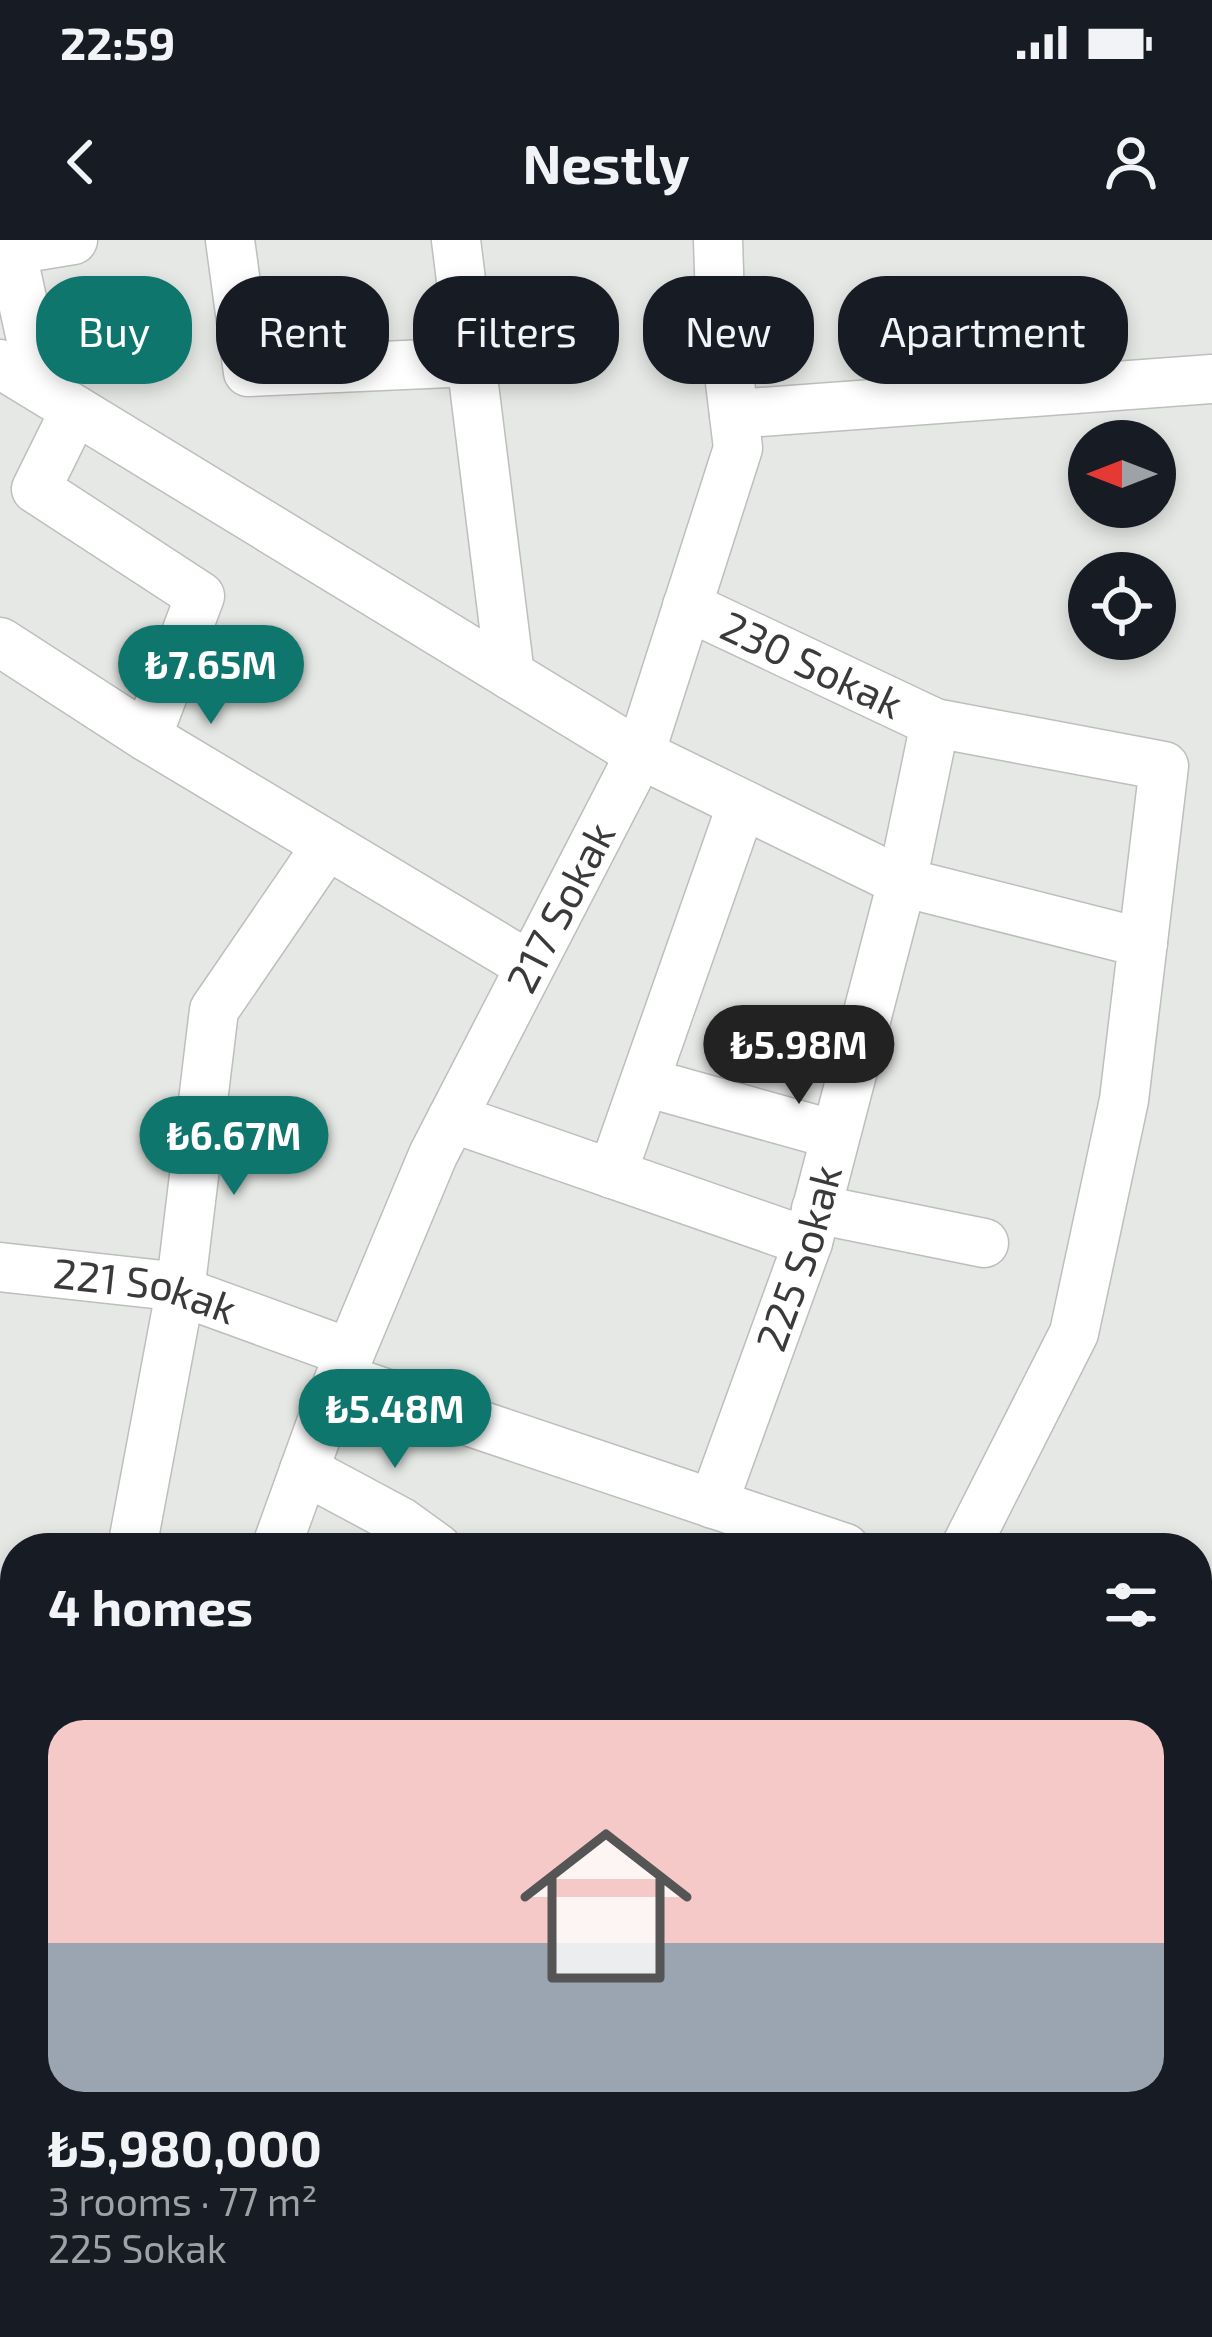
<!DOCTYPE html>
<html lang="en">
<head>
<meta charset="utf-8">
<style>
  body { margin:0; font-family:"Exo 2",sans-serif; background:#20242c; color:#f1f3f6; height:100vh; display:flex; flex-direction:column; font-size:45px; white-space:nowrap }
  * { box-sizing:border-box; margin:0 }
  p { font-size:39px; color:#9ea1a6 }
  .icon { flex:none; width:66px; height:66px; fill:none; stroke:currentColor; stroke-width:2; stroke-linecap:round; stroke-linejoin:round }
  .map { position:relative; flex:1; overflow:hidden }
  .details { position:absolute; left:0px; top:1293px; width:1212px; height:804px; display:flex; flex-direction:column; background:#171b24; border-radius:48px 48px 0 0; box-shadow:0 6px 18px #0003 }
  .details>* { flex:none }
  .guide { position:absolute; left:36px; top:36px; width:1140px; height:108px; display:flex; gap:24px }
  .needle { width:78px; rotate:270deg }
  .fabs { position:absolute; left:1068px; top:180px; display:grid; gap:24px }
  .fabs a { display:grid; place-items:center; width:108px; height:108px; border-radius:50%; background:#171b24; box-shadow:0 6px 18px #0003; font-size:60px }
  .price { position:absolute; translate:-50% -102px; padding:0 27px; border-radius:42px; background:#0f766e; color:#fff; font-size:39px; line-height:78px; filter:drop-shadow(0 3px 6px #0008) }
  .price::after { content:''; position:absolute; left:50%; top:72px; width:36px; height:27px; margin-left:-18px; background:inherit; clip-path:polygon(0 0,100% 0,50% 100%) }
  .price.active { background:#222; color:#fff }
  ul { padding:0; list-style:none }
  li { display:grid; align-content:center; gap:24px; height:636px; padding:0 48px }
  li+li { border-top:3px solid #363941 }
  li span { display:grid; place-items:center; height:372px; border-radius:36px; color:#555 }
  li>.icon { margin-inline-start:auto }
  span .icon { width:216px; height:216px; fill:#fffc; stroke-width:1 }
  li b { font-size:51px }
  h2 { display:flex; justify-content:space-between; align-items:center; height:144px; padding:0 48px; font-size:51px }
  .pill { padding:0 42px; border-radius:48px; background:#171b24; box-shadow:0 6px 18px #0003; font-size:42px; line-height:108px }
  .pill.active { background:#0f766e; color:#fff }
  .status { display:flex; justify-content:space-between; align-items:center; height:84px; padding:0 60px; background:#171b24; direction:ltr }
  .status svg { height:33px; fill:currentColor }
  header { display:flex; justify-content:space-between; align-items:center; height:156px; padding:0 48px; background:#171b24; font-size:54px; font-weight:700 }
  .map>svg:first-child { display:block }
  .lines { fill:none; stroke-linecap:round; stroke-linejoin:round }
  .minor-casing { stroke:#bdbfbc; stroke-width:51 }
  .minor { stroke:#fff; stroke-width:48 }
  .labels { text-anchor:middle; stroke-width:9; stroke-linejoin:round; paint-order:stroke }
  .street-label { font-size:42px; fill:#393a39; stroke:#e6e8e5 }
</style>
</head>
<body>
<div class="status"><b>22:59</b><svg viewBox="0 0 49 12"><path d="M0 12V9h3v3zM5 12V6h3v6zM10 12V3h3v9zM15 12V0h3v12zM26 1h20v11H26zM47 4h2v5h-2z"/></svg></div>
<header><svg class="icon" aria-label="back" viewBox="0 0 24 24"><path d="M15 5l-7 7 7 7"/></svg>Nestly<svg class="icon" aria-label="person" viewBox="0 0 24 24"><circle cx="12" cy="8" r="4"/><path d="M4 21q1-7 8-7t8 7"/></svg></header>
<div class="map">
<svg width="1212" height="2097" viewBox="0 0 1212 2097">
  <rect width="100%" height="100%" fill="#e6e8e5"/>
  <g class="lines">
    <defs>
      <g id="minor">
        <path d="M9 0 42 149"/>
        <path d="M230 0 248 132 471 122"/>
        <path d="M456 0 510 435"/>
        <path d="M12 10 73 0"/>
        <path d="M0 124 640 514 902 642 1143 703"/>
        <path d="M75 170 36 249 200 356 147 497 530 726"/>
        <path d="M734 174 1212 139"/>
        <path id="s1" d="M687 366 935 483 1164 526 1124 860 1074 1093 965 1308"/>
        <path d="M0 402 147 497"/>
        <path d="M645 842 835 895"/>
        <path d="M452 878 808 1002"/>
        <path d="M612 934 742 564"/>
        <path d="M816 969 984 1003"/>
        <path id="s2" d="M0 1027 163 1045 350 1113"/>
        <path d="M340 1138 845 1308"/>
        <path d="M304 1230 401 1282 437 1308"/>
        <path id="s3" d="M713 1264 808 1002 902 642 935 483"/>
        <path d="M132 1308 180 1052 214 770 327 605"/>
        <path id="s4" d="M276 1308 323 1178 433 915 640 514 738 208 720 60 718 0"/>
        <path d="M0 1784 15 1773"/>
        <path d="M0 1892 15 1896"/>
        <path d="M1197 2071 1212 2075"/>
        <path d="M163 2097 165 2082"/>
        <path d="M364 2097V2082"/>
        <path d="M725 2097 759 2082"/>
      </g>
    </defs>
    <use href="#minor" class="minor-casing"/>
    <use href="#minor" class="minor"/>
  </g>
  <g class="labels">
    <g class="street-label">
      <text dy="15" stroke="none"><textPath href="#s1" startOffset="138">230 Sokak</textPath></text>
      <text dy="15" stroke="none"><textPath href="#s4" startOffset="702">217 Sokak</textPath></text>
      <text dy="15" stroke="none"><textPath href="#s3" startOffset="261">225 Sokak</textPath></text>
      <text dy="15" stroke="none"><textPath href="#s2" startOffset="147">221 Sokak</textPath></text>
    </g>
  </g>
</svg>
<div class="fabs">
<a><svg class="needle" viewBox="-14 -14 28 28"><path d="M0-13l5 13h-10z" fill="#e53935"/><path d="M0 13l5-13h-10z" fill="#9ea1a6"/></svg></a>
<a><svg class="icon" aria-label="locate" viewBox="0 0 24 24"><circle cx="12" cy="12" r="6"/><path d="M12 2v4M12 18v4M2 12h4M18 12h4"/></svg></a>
</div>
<b class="price" style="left:211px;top:487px">₺7.65M</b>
<b class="price active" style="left:799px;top:867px">₺5.98M</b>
<b class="price" style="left:234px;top:958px">₺6.67M</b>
<b class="price" style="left:395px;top:1231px">₺5.48M</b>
<div class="guide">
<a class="pill active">Buy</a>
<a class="pill">Rent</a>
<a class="pill">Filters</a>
<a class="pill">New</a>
<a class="pill">Apartment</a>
</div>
<section class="details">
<h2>4 homes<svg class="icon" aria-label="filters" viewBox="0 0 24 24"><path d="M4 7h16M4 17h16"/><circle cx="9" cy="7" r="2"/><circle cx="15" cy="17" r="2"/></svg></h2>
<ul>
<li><span style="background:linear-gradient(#f6c9c9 60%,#9aa5b1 0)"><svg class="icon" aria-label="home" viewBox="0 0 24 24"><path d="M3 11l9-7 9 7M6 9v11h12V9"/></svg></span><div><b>₺5,980,000</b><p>3 rooms · 77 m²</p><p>225 Sokak</p></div></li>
</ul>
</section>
</div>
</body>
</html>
